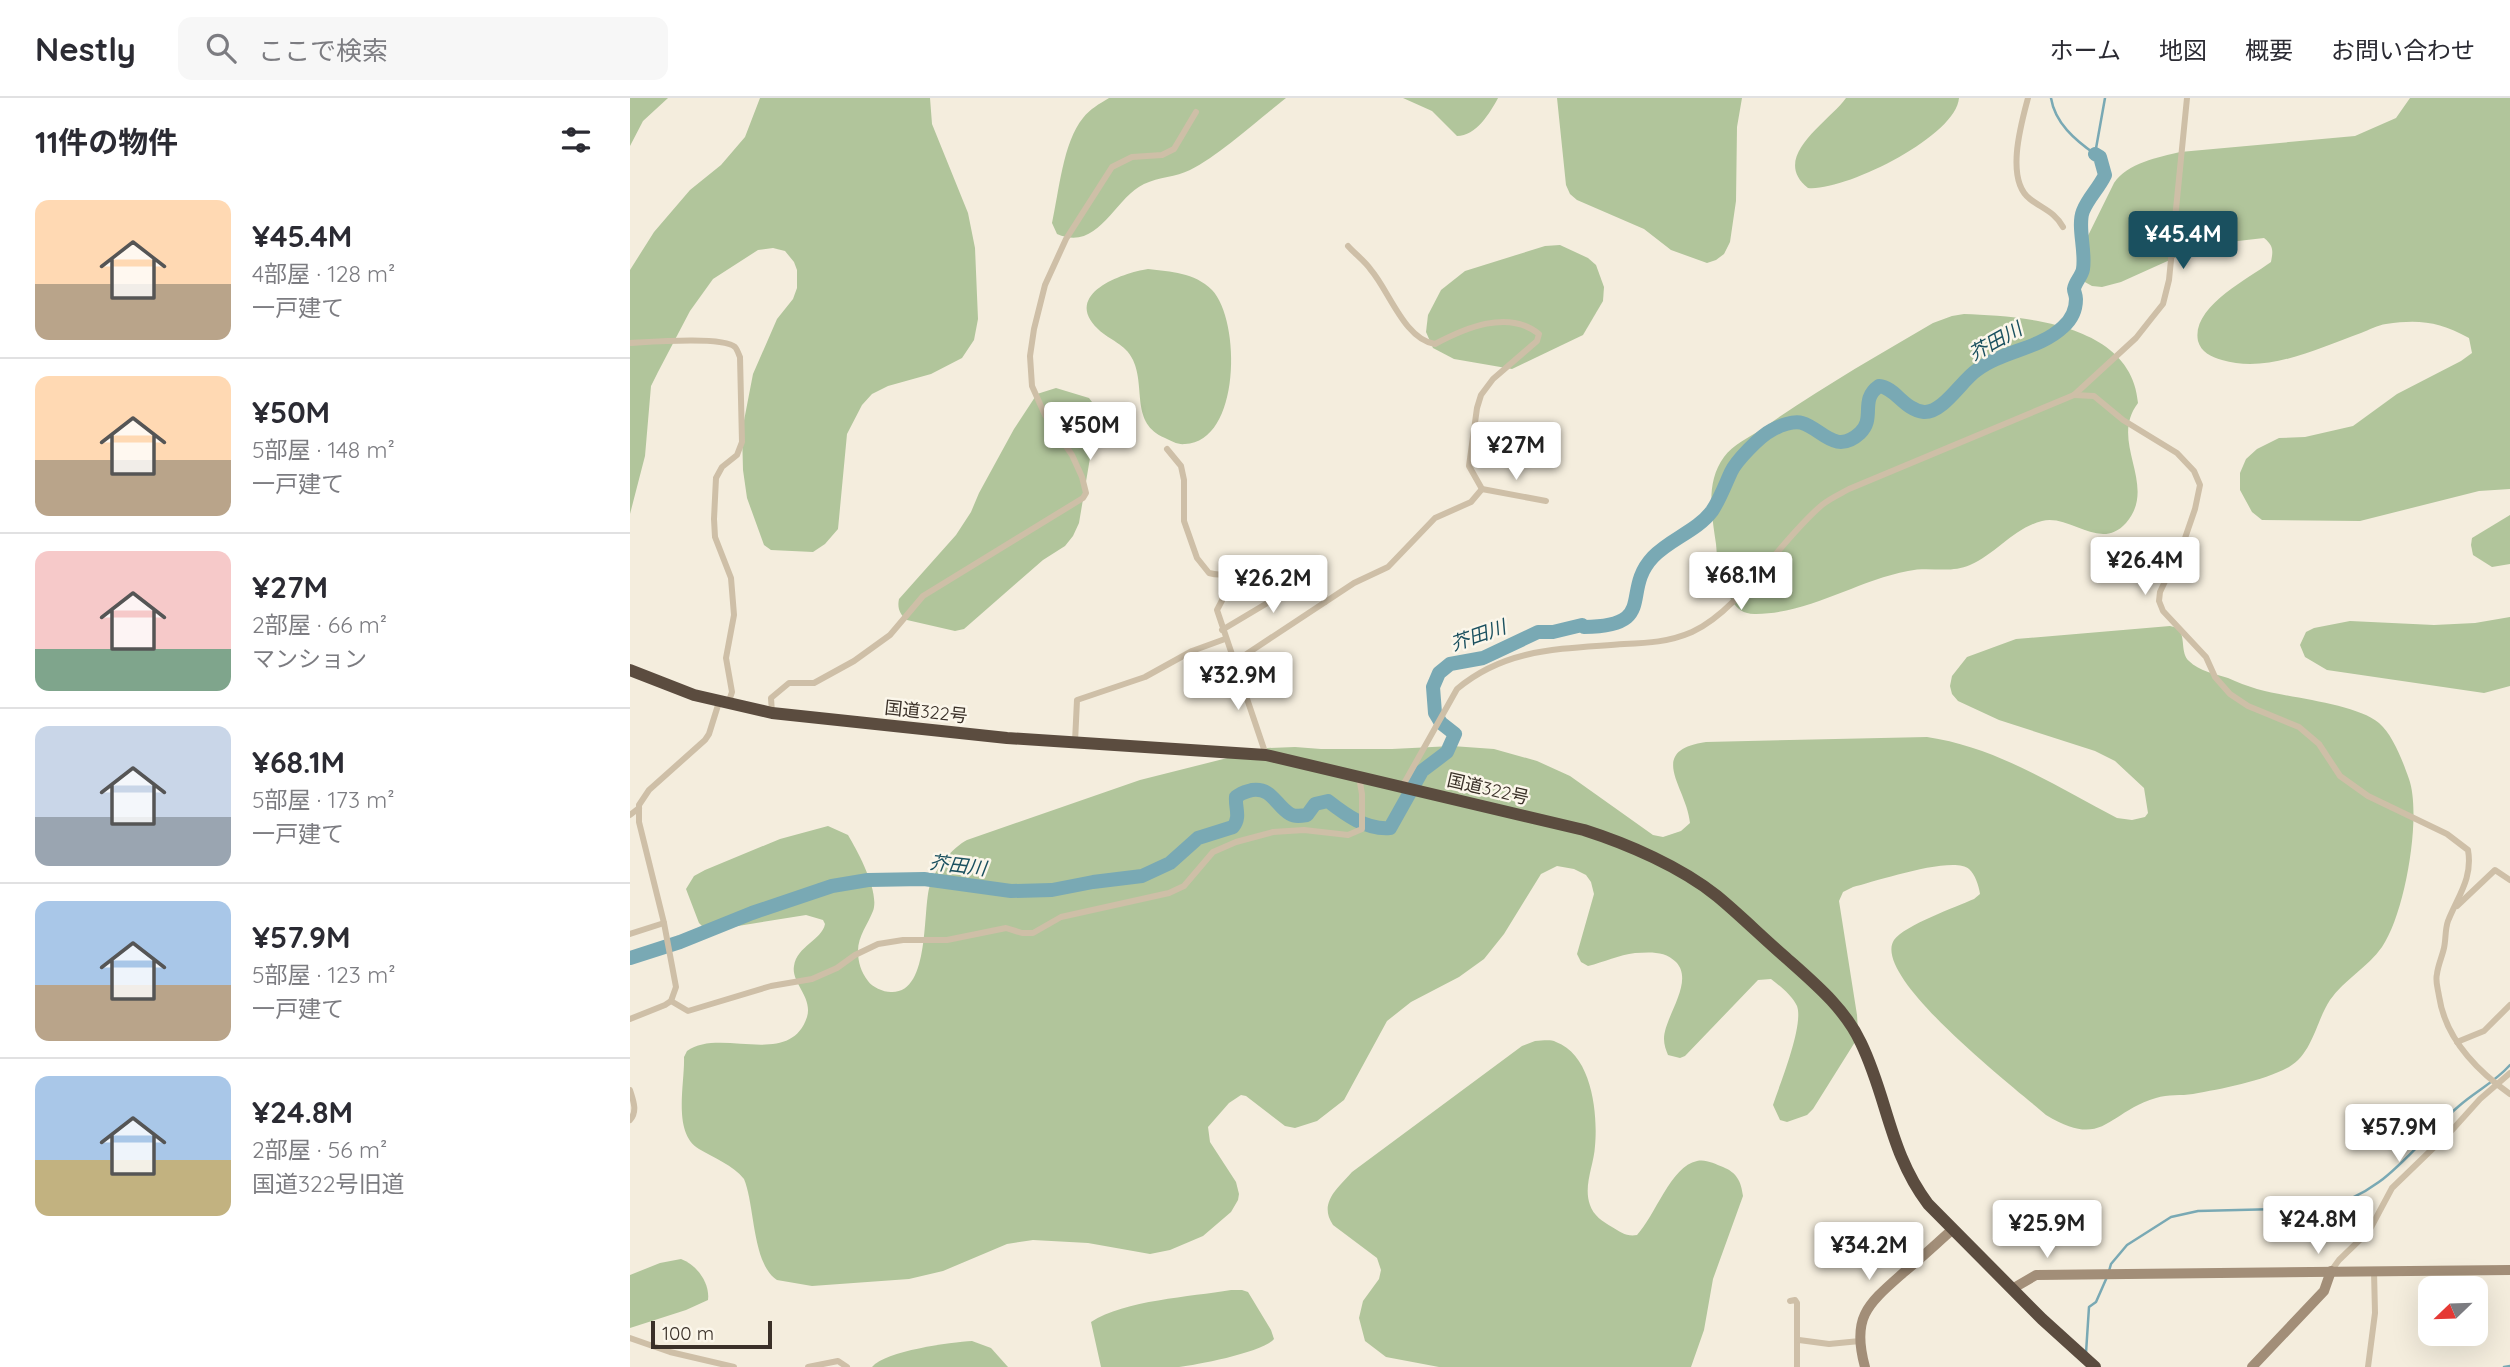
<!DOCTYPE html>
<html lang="ja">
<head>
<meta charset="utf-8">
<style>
  body { margin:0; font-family:Quicksand,"Noto Sans JP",sans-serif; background:#f7f7f7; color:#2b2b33; height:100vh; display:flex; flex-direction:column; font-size:26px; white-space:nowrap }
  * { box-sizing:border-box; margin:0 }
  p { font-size:23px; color:#7c7c81 }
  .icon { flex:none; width:38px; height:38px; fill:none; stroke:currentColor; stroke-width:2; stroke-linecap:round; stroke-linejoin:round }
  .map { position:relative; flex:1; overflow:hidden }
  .details { display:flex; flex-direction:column; background:#fff; width:630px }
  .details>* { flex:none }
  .needle { width:46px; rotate:247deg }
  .fabs { position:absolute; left:1788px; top:1178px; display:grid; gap:14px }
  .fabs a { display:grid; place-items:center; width:70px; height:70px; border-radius:14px; background:#fff; box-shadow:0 7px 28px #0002; font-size:35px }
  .scale { position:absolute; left:21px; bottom:18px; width:121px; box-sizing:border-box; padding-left:7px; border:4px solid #3a3028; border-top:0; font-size:19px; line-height:24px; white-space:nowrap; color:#3a3028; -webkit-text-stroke:5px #fbf6ea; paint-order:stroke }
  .price { position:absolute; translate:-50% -60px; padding:0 16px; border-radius:7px; background:#fff; color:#222; font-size:23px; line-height:46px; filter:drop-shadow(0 2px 4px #0008) }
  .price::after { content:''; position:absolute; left:50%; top:42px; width:21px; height:16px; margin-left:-10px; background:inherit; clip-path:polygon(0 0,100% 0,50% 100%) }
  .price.on { background:#1a505f; color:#fff }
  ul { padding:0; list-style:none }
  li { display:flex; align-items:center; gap:21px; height:175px; padding:0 35px }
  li+li { border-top:2px solid #e1e1e2 }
  li span { display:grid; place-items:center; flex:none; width:196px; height:140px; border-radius:14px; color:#555 }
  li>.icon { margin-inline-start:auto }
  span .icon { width:84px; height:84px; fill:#fffc; stroke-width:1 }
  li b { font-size:30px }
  h2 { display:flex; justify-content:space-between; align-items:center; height:84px; padding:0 35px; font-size:30px }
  header { display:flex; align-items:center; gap:42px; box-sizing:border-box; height:98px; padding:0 35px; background:#fff; border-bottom:2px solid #e1e1e2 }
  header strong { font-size:33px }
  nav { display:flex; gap:38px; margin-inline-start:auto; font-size:24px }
  .search { width:490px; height:63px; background:#f7f7f7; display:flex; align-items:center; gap:18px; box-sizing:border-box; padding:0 24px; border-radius:14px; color:#7c7c81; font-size:26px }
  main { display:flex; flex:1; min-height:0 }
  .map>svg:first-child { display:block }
  .green { fill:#b1c59b }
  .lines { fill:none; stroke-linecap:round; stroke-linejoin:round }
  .stream { stroke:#79a9b4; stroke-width:2.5 }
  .river { stroke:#79a9b4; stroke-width:14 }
  .street { stroke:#cebfa7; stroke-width:6 }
  .secondary { stroke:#a28e78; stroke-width:10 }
  .highway { stroke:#5b4c3f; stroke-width:12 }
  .labels { text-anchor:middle; stroke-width:5; stroke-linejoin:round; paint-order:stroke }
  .street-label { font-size:18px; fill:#3a3028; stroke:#fbf6ea }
  .water-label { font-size:19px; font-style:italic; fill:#1a505f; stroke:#fbf6ea }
</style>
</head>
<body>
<header>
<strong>Nestly</strong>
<div class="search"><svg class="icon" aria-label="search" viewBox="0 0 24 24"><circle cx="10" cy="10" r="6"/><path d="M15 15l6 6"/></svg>ここで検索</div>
<nav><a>ホーム</a><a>地図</a><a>概要</a><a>お問い合わせ</a></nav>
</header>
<main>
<section class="details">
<h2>11件の物件<svg class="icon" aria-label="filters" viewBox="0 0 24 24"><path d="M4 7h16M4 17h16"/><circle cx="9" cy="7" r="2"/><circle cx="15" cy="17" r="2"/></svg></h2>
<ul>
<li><span style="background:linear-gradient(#ffd9b3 60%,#b9a48a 0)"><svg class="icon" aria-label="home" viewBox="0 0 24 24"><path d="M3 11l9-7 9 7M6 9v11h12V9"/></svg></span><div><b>¥45.4M</b><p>4部屋 · 128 m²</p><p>一戸建て</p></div></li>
<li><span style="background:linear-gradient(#ffd9b3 60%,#b9a48a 0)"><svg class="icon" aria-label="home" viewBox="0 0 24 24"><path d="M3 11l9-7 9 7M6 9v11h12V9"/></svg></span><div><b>¥50M</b><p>5部屋 · 148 m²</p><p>一戸建て</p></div></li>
<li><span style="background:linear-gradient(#f6c9c9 70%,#7fa58c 0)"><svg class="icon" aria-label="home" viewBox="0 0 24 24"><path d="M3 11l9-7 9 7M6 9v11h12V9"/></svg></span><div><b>¥27M</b><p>2部屋 · 66 m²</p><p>マンション</p></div></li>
<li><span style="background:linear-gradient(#c9d6e8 65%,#9aa5b1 0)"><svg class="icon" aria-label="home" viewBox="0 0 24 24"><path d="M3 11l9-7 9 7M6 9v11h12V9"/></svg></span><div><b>¥68.1M</b><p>5部屋 · 173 m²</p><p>一戸建て</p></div></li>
<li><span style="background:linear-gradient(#a9c7e8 60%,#b9a48a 0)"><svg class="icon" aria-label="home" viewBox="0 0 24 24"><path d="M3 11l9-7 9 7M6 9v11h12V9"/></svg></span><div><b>¥57.9M</b><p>5部屋 · 123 m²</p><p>一戸建て</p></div></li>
<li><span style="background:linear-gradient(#a9c7e8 60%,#c2b280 0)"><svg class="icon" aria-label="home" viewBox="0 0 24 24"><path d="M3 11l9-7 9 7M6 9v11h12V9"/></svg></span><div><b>¥24.8M</b><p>2部屋 · 56 m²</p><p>国道322号旧道</p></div></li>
</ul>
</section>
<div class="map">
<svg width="1880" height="1269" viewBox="0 0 1880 1269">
  <rect width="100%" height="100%" fill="#f4eddd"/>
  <g class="green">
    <path d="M0 0H38L13 23 0 48Z"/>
    <path d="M130 0H300L302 26 338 115 345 150 348 221 344 242 332 260 301 276 258 288 242 296 232 307 217 336 208 431 195 446 183 454 141 452 134 447 117 400 113 372 112 333 123 276 147 221 163 201 167 190V172L164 164 155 153 143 150 128 152 83 181 60 213 28 274 21 288 15 358 0 416V172L24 134 60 92 91 67 115 39Z"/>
    <path d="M479 0H656C629 21 590 57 560 72 546 79 529 79 514 86 483 101 469 154 427 136L422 125C429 94 433 44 453 20 460 11 469 6 479 0Z"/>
    <path d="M773 0H868C860 15 846 38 827 38L802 13Z"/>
    <path d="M927 0H1112L1107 29 1106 103 1100 144 1094 156 1086 162 1077 165 1041 152 1014 131 947 102 940 96 936 87Z"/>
    <path d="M1216 0H1329C1326 39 1213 94 1178 90 1139 59 1199 24 1216 0Z"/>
    <path d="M1780 0H1880V391L1849 393 1730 423 1632 422 1622 414 1610 392V375L1616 361 1627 351 1649 340 1675 339 1723 328 1767 296 1831 263 1842 255 1839 240C1809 224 1790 221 1756 226 1748 227 1739 232 1731 235 1688 250 1638 276 1592 262 1581 259 1571 254 1568 243 1561 209 1618 181 1641 164 1643 153 1644 148 1634 140L1573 147 1491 184 1472 189 1462 188 1453 183 1449 156 1484 85C1497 65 1529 59 1550 54L1725 38 1766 20Z"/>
    <path d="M930 147 958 160 966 167 974 189 973 203 953 237 882 271 824 261 803 250 796 234 798 217 811 192 835 173 915 148Z"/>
    <path d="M518 171C541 174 564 174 582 192 611 222 611 344 555 346 548 347 541 343 535 340 500 325 516 290 503 262 495 245 480 243 468 231 432 196 492 175 518 171Z"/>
    <path d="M1334 216C1395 218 1502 226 1508 305 1478 344 1529 387 1496 425 1470 454 1441 416 1412 423 1384 430 1366 456 1340 467 1320 476 1299 468 1278 473 1226 483 1181 515 1126 516 1103 517 1098 495 1091 477 1087 467 1087 456 1086 446 1082 417 1075 385 1094 359 1102 347 1120 339 1132 331 1187 292 1245 259 1303 225L1322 218Z"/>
    <path d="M426 290 459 300 468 312 473 332 469 347 460 360 449 425 443 438 435 448 413 462 334 531 325 533 277 522C270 517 267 510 269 501L326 437 341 414 349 395 384 331 407 296Z"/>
    <path d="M1880 417V466L1862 469 1843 457 1841 447 1842 440Z"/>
    <path d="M1880 519V588L1854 595 1697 572 1675 559 1670 547 1676 534 1684 530 1720 523 1804 527 1845 525Z"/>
    <path d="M1540 528 1548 530C1556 539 1550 555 1559 563 1569 573 1585 576 1598 580 1607 584 1617 588 1627 591 1659 600 1725 605 1749 625 1763 637 1773 664 1779 681 1792 718 1775 816 1752 849 1738 869 1714 882 1700 902 1686 923 1683 955 1659 969 1634 983 1591 991 1563 996 1551 998 1538 996 1526 1000 1476 1015 1474 1052 1416 1017 1389 993 1240 879 1264 842 1275 827 1326 809 1344 801L1350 796C1349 788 1345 776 1339 771 1323 757 1244 784 1223 789L1213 794 1209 803 1227 917 1228 932 1225 944 1183 1011 1177 1017 1157 1024 1150 1022 1143 1007C1150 986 1174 927 1167 908 1162 897 1150 888 1141 881L1128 882 1055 958 1050 960 1038 957C1036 952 1034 947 1034 941 1034 919 1065 884 1046 864 1035 853 1021 854 1005 855 989 857 974 864 958 868L951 864 947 856 964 796 961 784 956 777 944 771 927 768 911 776 874 836 854 861 829 879 781 904 757 923 714 1002 687 1023 665 1030 655 1028 616 998 611 997 599 1005 578 1029 580 1044 606 1084 609 1096 608 1102 601 1114 573 1138 540 1152 520 1156 458 1145 403 1142 377 1146 313 1173 279 1181 182 1188 147 1182C122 1166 125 1107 114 1081 103 1067 84 1060 69 1051 42 1035 55 986 54 959L57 953C90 929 160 971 177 919 183 899 161 885 164 868 167 848 192 842 195 826L193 822 176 817 77 833 69 825 56 791 64 778 75 772 150 741 198 728 218 737C228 754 250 794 243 813 238 826 228 838 228 853 228 864 231 874 238 883 242 889 253 894 261 894 301 896 292 811 300 787 305 771 323 749 337 742L510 682 637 650 665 649 691 651H762L822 648 864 651 907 663 940 678 1023 737 1033 739 1051 733 1060 725C1057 689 1015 653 1076 644L1297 639C1366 649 1426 688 1487 720L1502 722 1515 719 1518 715 1514 690 1485 663 1465 653 1369 622 1328 603 1322 596 1320 588 1322 578 1337 559 1386 541Z"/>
    <path d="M905 943C912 943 920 941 926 944 962 957 968 1016 965 1048 964 1067 953 1088 960 1107 963 1117 973 1124 982 1129 990 1134 997 1139 1007 1137 1025 1118 1041 1068 1067 1063 1076 1061 1085 1066 1093 1069 1107 1075 1111 1083 1113 1098L1083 1181 1074 1232 1061 1269H809L756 1259 735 1243 729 1220 733 1203 749 1181 751 1172 747 1160 703 1127C688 1105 708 1090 722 1074L892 948Z"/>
    <path d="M51 1161C67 1167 80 1185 78 1202L56 1212 0 1230V1177L30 1165Z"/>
    <path d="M601 1192H612L618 1194 641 1232 644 1241C634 1254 567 1267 549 1269 524 1269 496 1269 471 1269L461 1224C495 1202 560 1199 601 1192Z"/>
    <path d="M342 1243 361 1250 378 1269H242C255 1253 321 1244 342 1243Z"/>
  </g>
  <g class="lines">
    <g class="stream">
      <path d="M1421 0C1425 25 1445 42 1465 56L1475 0"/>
      <path d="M1479 1173 1481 1166 1497 1147 1541 1119 1568 1113 1692 1110C1757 1096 1782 1048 1829 1008 1846 993 1865 984 1880 967"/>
      <path d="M1456 1255 1459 1209 1466 1204 1477 1179"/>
      <path d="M1874 1269 1880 1268"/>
    </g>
    <path class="river" d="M0 860 50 844 122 815 202 788 238 782 294 781 381 793 422 792 463 784 512 778 540 765 568 740 603 729C611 719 605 710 606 699 612 694 615 694 622 692 642 689 646 708 660 716 665 719 671 718 677 717L685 706 698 703C716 717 736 732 760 730L792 673 817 654 825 636 811 625 805 615 803 589 809 575 820 566 853 560 908 534H923L952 527 954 529C1029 528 990 494 1023 459 1040 441 1067 433 1082 413 1090 401 1095 387 1101 374 1106 363 1130 338 1142 332 1149 328 1164 322 1172 325 1191 330 1205 358 1230 335 1246 320 1229 302 1249 288 1265 289 1274 312 1294 314 1313 315 1332 282 1347 272 1372 253 1410 251 1433 229 1441 222 1446 212 1446 201 1446 197 1444 194 1444 191 1445 184 1452 178 1453 171 1456 153 1447 128 1453 113 1458 100 1469 90 1475 77L1470 59 1465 56"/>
    <g class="street">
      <path d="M1398 0C1391 26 1375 82 1400 101 1413 111 1425 114 1433 129"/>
      <path d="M718 148C725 156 735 163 741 172 759 193 775 242 805 246 835 230 878 211 909 236L907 243 863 281 851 297 847 310 839 368 852 391"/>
      <path d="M0 245C19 244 93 238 105 249 107 251 109 257 110 259L112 344 107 357 92 369 86 380 84 421 85 439 101 480 104 517 96 560 102 594 98 606"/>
      <path d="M1444 297 1464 298 1493 322 1547 355 1564 373 1570 387 1565 411 1554 443 1530 494 1529 503 1533 513 1576 559 1585 579 1600 596 1618 608 1669 629 1689 646 1710 678 1738 698 1817 736 1838 752C1843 780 1828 798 1818 823 1815 831 1816 841 1814 850 1812 859 1808 867 1807 876 1805 883 1808 891 1809 898 1815 939 1846 972 1880 996"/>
      <path d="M537 351 551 368 554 382V423L567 460 579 475C598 480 599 471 614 471L617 475 599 489 587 512 636 657"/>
      <path d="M852 391 916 403"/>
      <path d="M681 482 688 488 695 504"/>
      <path d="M592 532 639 504 688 488"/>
      <path d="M606 563 724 485 758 469 805 420 841 404 852 391"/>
      <path d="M142 615 141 600 159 585H184L224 563 260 537 293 498 453 400 456 395 452 379 442 357 415 317 402 288 400 258 404 231 415 187 436 141 482 69 502 59 532 57 544 51 566 14"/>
      <path d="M445 644 447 602 515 579 562 553 595 541"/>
      <path d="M772 689 827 591C877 549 933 551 994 546 1018 545 1039 544 1062 534 1110 512 1150 442 1192 407 1199 401 1210 396 1219 391L1444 297 1506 240 1521 221 1533 206 1539 182 1557 0"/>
      <path d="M0 717 9 710"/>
      <path d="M1827 808 1865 772 1880 782"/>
      <path d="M0 836 34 825"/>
      <path d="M41 903 58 913 141 888 182 881 207 870 225 857 248 846 273 842H317L376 830 392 835H403L431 819 539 795 554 788 583 754 606 744 643 734 674 732 718 737 732 731V696L729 679"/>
      <path d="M0 921 35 907 41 903 46 889 34 825 9 724V707L19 692 75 642 79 636 89 604"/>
      <path d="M1827 944 1854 933 1880 907"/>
      <path d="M0 992C3 1002 8 1013 0 1022"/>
      <path d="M1701 1173 1709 1162 1739 1133 1762 1090 1823 1031 1850 1001 1880 975"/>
      <path d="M1160 1203 1165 1202 1167 1205V1269"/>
      <path d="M0 1240 40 1254 104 1269"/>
      <path d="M1169 1242 1199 1246 1230 1243"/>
      <path d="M178 1269 208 1263 217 1269"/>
      <path d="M1738 1269 1745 1215 1744 1173"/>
    </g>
    <g class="secondary">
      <path d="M1382 1191 1406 1177 1880 1172"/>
      <path d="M1235 1269C1221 1219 1238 1206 1273 1175 1290 1161 1306 1146 1323 1131"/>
      <path d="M1622 1269 1694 1193 1701 1173"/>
    </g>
    <path class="highway" d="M0 572 64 597 142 615 377 640 636 657 954 732C998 746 1051 769 1087 798 1110 817 1132 839 1154 858 1183 884 1215 910 1231 945 1258 1001 1259 1054 1298 1106L1412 1221 1465 1269"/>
  </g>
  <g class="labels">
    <g class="street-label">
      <text transform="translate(296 614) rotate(6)" y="6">国道322号</text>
      <text transform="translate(858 691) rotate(13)" y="6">国道322号</text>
    </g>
    <g class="water-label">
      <text transform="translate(1365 243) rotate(-29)" y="7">芥田川</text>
      <text transform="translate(848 537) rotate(-19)" y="7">芥田川</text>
      <text transform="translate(328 767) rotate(7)" y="7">芥田川</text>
    </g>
  </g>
</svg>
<div class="fabs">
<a><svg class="needle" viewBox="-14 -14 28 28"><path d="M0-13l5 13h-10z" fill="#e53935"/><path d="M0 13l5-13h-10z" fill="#7c7c81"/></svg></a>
</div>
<div class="scale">100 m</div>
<b class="price on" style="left:1553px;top:173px">¥45.4M</b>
<b class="price" style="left:460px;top:364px">¥50M</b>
<b class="price" style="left:886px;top:384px">¥27M</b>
<b class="price" style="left:1515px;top:499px">¥26.4M</b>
<b class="price" style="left:1111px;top:514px">¥68.1M</b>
<b class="price" style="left:643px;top:517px">¥26.2M</b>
<b class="price" style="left:608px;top:614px">¥32.9M</b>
<b class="price" style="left:1769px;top:1066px">¥57.9M</b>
<b class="price" style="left:1688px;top:1158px">¥24.8M</b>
<b class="price" style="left:1417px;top:1162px">¥25.9M</b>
<b class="price" style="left:1239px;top:1184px">¥34.2M</b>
</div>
</main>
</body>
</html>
